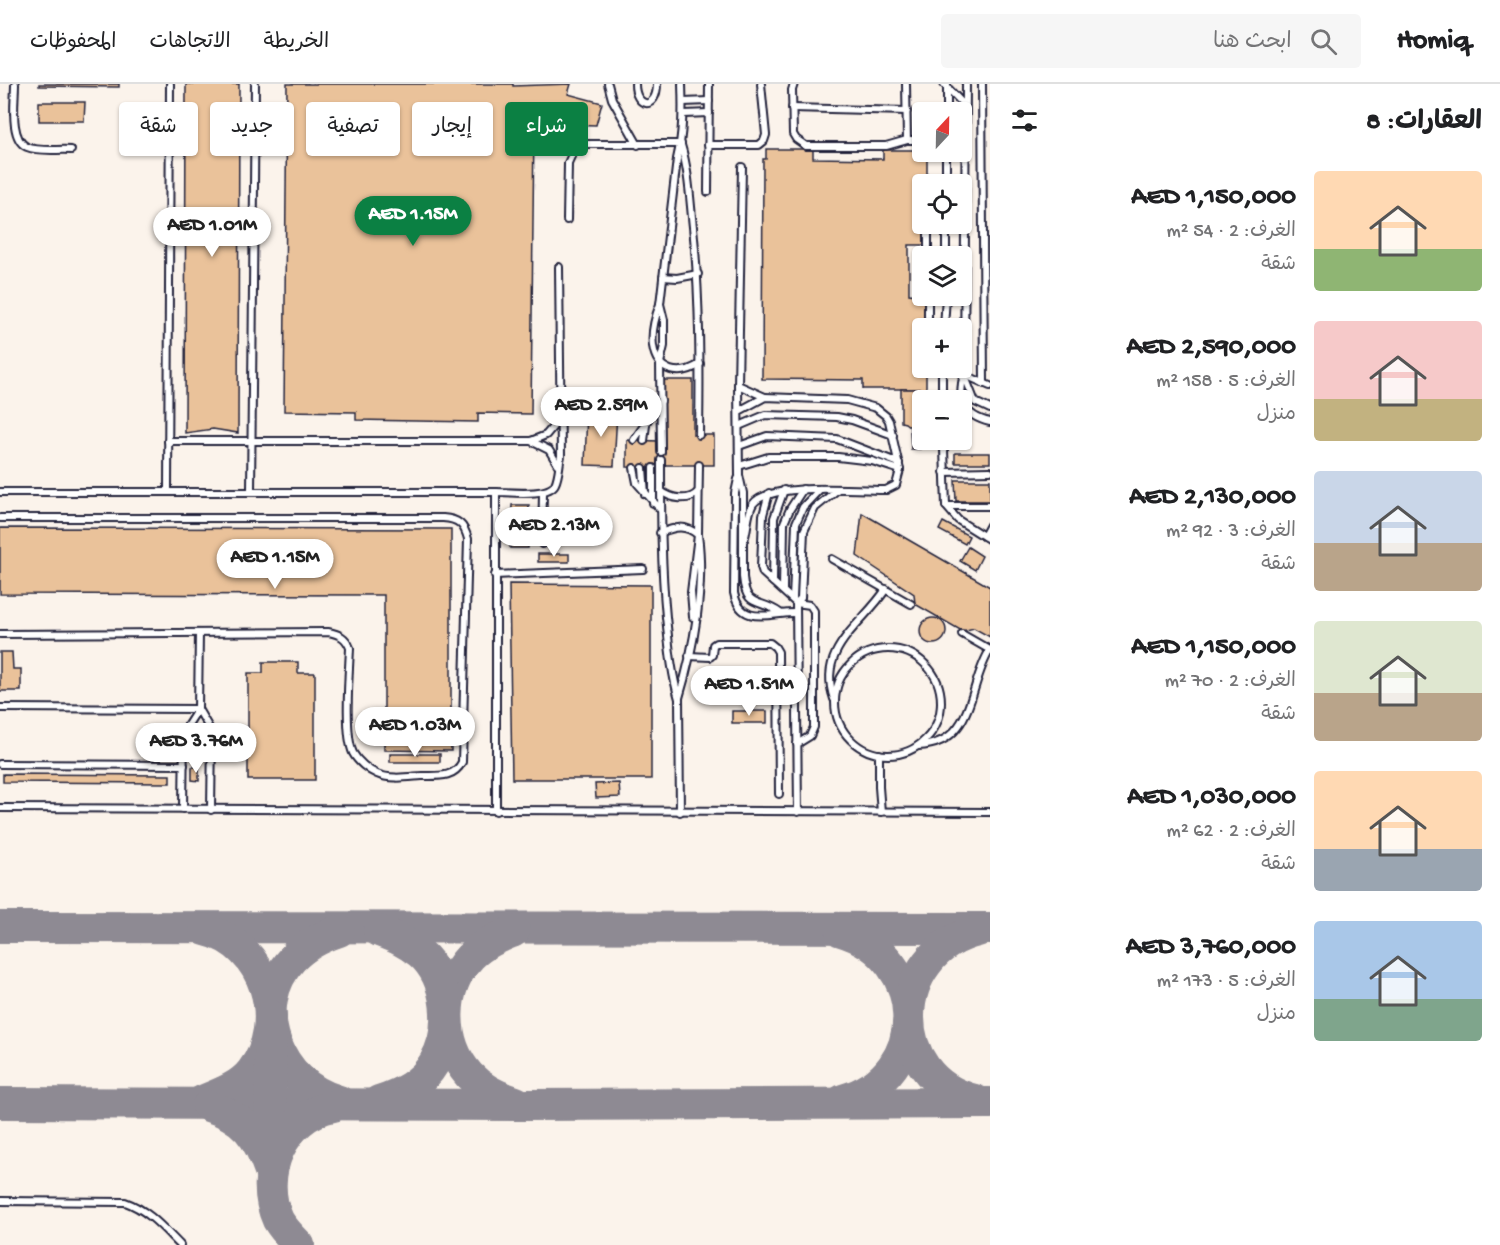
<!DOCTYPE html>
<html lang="ar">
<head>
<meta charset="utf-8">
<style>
  body { margin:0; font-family:"Gochi Hand","Playpen Sans Arabic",sans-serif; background:#f6f6f6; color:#202124; direction:rtl; height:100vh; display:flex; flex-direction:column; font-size:22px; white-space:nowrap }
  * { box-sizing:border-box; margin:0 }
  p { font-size:20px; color:#757577 }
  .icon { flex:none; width:33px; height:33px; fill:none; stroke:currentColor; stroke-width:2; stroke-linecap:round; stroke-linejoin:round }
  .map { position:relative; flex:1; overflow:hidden; direction:ltr }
  .drawer { display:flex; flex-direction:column; background:#fff; width:510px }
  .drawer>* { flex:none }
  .hud { position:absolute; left:18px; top:18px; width:570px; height:54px; direction:rtl; display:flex; gap:12px }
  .needle { width:39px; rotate:22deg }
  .buttons { position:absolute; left:912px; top:18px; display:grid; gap:12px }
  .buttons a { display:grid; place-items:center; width:60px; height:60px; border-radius:6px; background:#fff; box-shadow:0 2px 4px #0004; font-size:30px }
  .price { position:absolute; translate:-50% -51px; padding:0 14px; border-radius:21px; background:#fff; color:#222; font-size:20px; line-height:39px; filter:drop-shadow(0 2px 3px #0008) }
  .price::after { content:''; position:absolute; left:50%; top:36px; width:18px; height:14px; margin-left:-9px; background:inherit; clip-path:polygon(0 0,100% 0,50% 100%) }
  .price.current { background:#0b8043; color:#fff }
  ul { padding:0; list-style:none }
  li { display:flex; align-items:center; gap:18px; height:150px; padding:0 18px }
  li span { display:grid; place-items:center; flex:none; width:168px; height:120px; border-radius:6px; color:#555 }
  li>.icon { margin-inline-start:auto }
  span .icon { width:72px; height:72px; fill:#fffc; stroke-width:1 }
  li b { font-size:26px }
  h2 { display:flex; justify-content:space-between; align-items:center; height:72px; padding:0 18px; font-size:26px }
  .tag { padding:0 21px; border-radius:6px; background:#fff; box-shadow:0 2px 4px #0004; font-size:21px; line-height:54px }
  .tag.current { background:#0b8043; color:#fff }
  header { display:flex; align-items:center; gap:36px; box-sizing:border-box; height:84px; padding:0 30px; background:#fff; border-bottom:2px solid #e0e0e0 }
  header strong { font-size:28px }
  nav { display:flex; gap:33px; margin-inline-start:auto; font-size:21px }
  .search { width:420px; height:54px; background:#f6f6f6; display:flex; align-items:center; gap:15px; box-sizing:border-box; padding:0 21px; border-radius:6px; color:#757577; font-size:22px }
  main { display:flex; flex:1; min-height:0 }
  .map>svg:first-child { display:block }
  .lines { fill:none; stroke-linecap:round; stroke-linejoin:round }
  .taxiway { stroke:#8e8a93; stroke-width:32 }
  .building { fill:#eac29a; stroke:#22223b; stroke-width:1.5 }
  .service-casing { stroke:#22223b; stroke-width:10 }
  .service { stroke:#fff; stroke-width:6 }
</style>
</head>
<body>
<header>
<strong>Homiq</strong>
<div class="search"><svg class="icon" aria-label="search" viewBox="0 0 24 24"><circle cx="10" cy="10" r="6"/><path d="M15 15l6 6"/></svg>ابحث هنا</div>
<nav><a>الخريطة</a><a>الاتجاهات</a><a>المحفوظات</a></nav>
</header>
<main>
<section class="drawer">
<h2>العقارات: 8<svg class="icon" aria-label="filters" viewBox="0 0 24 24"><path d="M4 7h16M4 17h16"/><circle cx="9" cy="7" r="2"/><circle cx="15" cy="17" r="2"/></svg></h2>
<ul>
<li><span style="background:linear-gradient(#ffd9b3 65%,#8fb573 0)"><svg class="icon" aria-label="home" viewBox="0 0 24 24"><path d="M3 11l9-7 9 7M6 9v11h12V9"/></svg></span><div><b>AED 1,150,000</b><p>الغرف: 2 · 54 m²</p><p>شقة</p></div></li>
<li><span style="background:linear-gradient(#f6c9c9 65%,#c2b280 0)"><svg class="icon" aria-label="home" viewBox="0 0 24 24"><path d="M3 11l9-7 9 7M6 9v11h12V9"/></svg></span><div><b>AED 2,590,000</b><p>الغرف: 5 · 158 m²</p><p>منزل</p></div></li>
<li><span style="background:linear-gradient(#c9d6e8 60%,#b9a48a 0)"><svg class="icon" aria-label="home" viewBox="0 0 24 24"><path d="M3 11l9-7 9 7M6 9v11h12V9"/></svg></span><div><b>AED 2,130,000</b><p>الغرف: 3 · 92 m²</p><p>شقة</p></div></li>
<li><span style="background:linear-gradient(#dfe7d0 60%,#b9a48a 0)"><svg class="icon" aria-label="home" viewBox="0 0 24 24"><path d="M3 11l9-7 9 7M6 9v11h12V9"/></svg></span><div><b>AED 1,150,000</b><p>الغرف: 2 · 70 m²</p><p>شقة</p></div></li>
<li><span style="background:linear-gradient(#ffd9b3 65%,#9aa5b1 0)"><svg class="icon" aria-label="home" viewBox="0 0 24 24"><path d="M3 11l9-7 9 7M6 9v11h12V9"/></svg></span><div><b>AED 1,030,000</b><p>الغرف: 2 · 62 m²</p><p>شقة</p></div></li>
<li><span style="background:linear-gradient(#a9c7e8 65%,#7fa58c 0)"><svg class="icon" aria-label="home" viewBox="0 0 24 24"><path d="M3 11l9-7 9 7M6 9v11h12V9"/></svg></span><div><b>AED 3,760,000</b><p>الغرف: 5 · 173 m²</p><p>منزل</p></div></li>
</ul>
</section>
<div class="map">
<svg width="990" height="1161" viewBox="0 0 990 1161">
  <rect width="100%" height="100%" fill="#fbf3eb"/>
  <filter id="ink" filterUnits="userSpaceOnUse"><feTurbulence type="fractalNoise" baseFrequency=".0167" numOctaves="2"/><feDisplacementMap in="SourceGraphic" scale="12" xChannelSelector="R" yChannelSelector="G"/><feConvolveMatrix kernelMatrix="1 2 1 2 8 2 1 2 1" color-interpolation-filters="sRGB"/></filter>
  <g filter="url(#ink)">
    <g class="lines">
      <g class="taxiway">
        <path d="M0 843 990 844"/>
        <path d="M514 847C498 854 482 860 470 873 440 904 440 958 469 991 481 1004 499 1013 516 1018"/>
        <path d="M841 847C929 873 932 991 843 1016"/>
        <path d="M975 1016C885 994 888 868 978 847"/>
        <path d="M202 1017C219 1010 240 1003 252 987 289 939 266 860 205 846"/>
        <path d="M339 1017C278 1001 247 924 292 875 305 861 321 853 339 847"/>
        <path d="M379 1017C400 1010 422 1000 434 979 454 946 449 894 420 869 407 858 395 853 379 847"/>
        <path d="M0 1019 525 1021 990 1019"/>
        <path d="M208 1022C245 1033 258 1052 270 1087L271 932"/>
        <path d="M299 1161C291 1153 283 1145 278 1136 257 1090 283 1032 333 1022"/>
      </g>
    </g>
    <g class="building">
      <path d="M39 0H119V3L39 2Z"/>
      <path d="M186 0H239L238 349 213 345 185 349Z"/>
      <path d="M287 0H513V2L571 0 568 10 602 19 596 41 534 39 531 330 478 329V338L356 336V328L284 327Z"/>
      <path d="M39 18H85L84 37H39Z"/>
      <path d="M766 65H813V74L883 75V66H922V68H927V100H922V140H927V161H909V210L926 212V244H922V284H926V305H863V296L762 295 763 75H766Z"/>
      <path d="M664 296H693V351H714V381H664V376H659V384L627 383V356L659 357V367L665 368Z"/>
      <path d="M901 305H920V365H911L910 343 905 339 901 338Z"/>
      <path d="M587 326 617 328 614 382 585 381Z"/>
      <rect x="955" y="369" width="35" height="10"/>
      <path d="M955 396H990V417H956Z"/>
      <path d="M512 421H529L528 464H510Z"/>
      <path d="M862 429 990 503V553L974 544 962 547 915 520 914 510 857 472Z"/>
      <path d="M943 438 969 452 965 460 939 446Z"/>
      <path d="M0 444 451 445V667L384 666V511L0 510Z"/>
      <path d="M968 463 982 472 975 486 960 477Z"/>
      <rect x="538" y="470" width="31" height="8"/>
      <path d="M509 500 651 501V695H512Z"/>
      <circle cx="933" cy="547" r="13"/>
      <path d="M0 568H12L13 585H21V607H0Z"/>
      <path d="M263 578H298V589H315V696H248V589H263Z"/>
      <rect x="732" y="627" width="35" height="12"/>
      <rect x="390" y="670" width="50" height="8"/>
      <path d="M192 683H199V697L192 696Z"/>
      <path d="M3 690 170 691V699L3 698Z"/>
      <path d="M619 699 620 713 596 714 595 700Z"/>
    </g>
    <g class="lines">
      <defs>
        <g id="service">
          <path d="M15 0C15 17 9 55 27 63 39 68 58 65 71 66"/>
          <path d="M608 0 612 15 638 61"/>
          <path d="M635 0C635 24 657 27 657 0"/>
          <path d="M682 0C683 26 683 50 677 75L660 220C655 233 651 247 653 262 657 289 680 293 700 280"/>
          <path d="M794 0 792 6 793 50 796 55 806 62H886L907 56H922"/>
          <path d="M906 0 907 56"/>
          <path d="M944 0 965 22"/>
          <path d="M966 0 964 290C957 315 963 332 990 338"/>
          <path d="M982 0 984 300"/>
          <path d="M683 18 709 17"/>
          <path d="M792 24 907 27"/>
          <path d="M947 28V1"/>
          <path d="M684 30 709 29"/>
          <path d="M681 61C689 87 690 116 693 143 700 212 700 281 699 351"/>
          <path d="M708 61H759L764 57 766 51 761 0"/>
          <path d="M742 83 738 301 739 391 743 409V493C746 526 760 514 780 529"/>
          <path d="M946 100V68"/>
          <path d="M708 108 709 0"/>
          <path d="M567 136 568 79 574 66 587 60H681"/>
          <path d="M928 172V140"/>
          <path d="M946 172V140"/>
          <path d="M663 193 677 194 698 190"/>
          <path d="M928 212V244"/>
          <path d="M660 220 664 236V262L660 279 661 368"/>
          <path d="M944 244 946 212"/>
          <path d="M957 284 972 294 990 302"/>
          <path d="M964 290 975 318 990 325"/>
          <path d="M738 301 765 313"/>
          <path d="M942 316V284"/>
          <path d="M739 327 765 313 847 316 876 324 886 332 889 337 900 386 896 401 886 406C859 406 768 398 753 420 747 430 748 445 744 456"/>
          <path d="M739 342 765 331 837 333 852 336 893 351"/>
          <path d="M634 356 661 317"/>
          <path d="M942 356 944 365 946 422 958 436 990 456"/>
          <path d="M168 357H531L546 351 561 333"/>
          <path d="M531 357 549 366 558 381"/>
          <path d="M644 357 646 341"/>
          <path d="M739 362 767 352 837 355 899 379"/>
          <path d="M661 376C661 429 661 480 666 533 669 560 671 588 679 615L680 728"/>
          <path d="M739 382 768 373H838L872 377 900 386"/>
          <path d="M634 384 637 399 660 425"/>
          <path d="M643 384 645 410"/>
          <path d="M944 388 990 387"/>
          <path d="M738 395 735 409 734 509C741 544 773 528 796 529"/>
          <path d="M168 407 170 0"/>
          <path d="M251 407 255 0"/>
          <path d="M661 407C671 415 689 418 698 408"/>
          <path d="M0 408H496V727"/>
          <path d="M496 408C509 408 549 413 555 400 559 392 559 380 561 372L559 183"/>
          <path d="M769 409 763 431 761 483 763 489 796 519 810 521 814 527V643L810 652 797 660"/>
          <path d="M653 419V384"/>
          <path d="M946 422H990"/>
          <path d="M0 434H443C458 435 464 440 468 455L462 678C454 694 439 692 422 692 408 693 390 696 377 690 368 686 358 678 353 669 344 650 349 588 350 564 346 553 339 550 328 548L0 550"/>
          <path d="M660 449C675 443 685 440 698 451 705 503 694 564 679 614"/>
          <path d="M984 452 990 441"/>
          <path d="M542 460 543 408"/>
          <path d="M832 475 911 520"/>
          <path d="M495 491 643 485"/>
          <path d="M773 498 774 434 784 406"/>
          <path d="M783 506 784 439 790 425 803 405"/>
          <path d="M793 515 796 439 803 423 820 405"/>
          <path d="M693 533 691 508 698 451 699 381"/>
          <path d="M199 549 198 625 212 649 211 726"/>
          <path d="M962 550 990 566"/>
          <circle cx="888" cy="618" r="53"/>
          <path d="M689 572 710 573 712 571 713 561 716 559H770L775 563 778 568 779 710"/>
          <path d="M834 615C816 564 864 540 886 505"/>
          <path d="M0 624 198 625"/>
          <path d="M918 662C975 660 968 600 990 566"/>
          <path d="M879 670V703L881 728"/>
          <path d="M0 680 184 681"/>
          <path d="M0 724 990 728"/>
          <path d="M183 725 184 647 198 625"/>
          <path d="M798 728 796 519 801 514 804 447 815 424 837 406"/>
          <path d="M0 1117 125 1118C148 1126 163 1144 180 1161"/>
        </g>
      </defs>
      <use href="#service" class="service-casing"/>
      <use href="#service" class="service"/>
    </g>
  </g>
</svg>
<div class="buttons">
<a><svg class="needle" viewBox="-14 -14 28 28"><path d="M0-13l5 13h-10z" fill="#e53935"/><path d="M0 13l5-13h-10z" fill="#757577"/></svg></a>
<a><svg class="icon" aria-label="locate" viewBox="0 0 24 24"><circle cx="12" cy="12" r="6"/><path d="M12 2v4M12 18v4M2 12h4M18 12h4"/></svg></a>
<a><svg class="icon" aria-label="layers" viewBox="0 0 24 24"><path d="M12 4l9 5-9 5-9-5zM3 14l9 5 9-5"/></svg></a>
<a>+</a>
<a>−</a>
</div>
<b class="price current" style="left:413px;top:163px">AED 1.15M</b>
<b class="price" style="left:212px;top:174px">AED 1.01M</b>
<b class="price" style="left:601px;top:354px">AED 2.59M</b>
<b class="price" style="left:554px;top:474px">AED 2.13M</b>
<b class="price" style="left:275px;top:506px">AED 1.15M</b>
<b class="price" style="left:749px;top:633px">AED 1.51M</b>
<b class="price" style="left:415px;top:674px">AED 1.03M</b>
<b class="price" style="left:196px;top:690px">AED 3.76M</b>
<div class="hud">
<a class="tag current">شراء</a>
<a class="tag">إيجار</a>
<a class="tag">تصفية</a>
<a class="tag">جديد</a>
<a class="tag">شقة</a>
</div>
</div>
</main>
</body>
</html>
